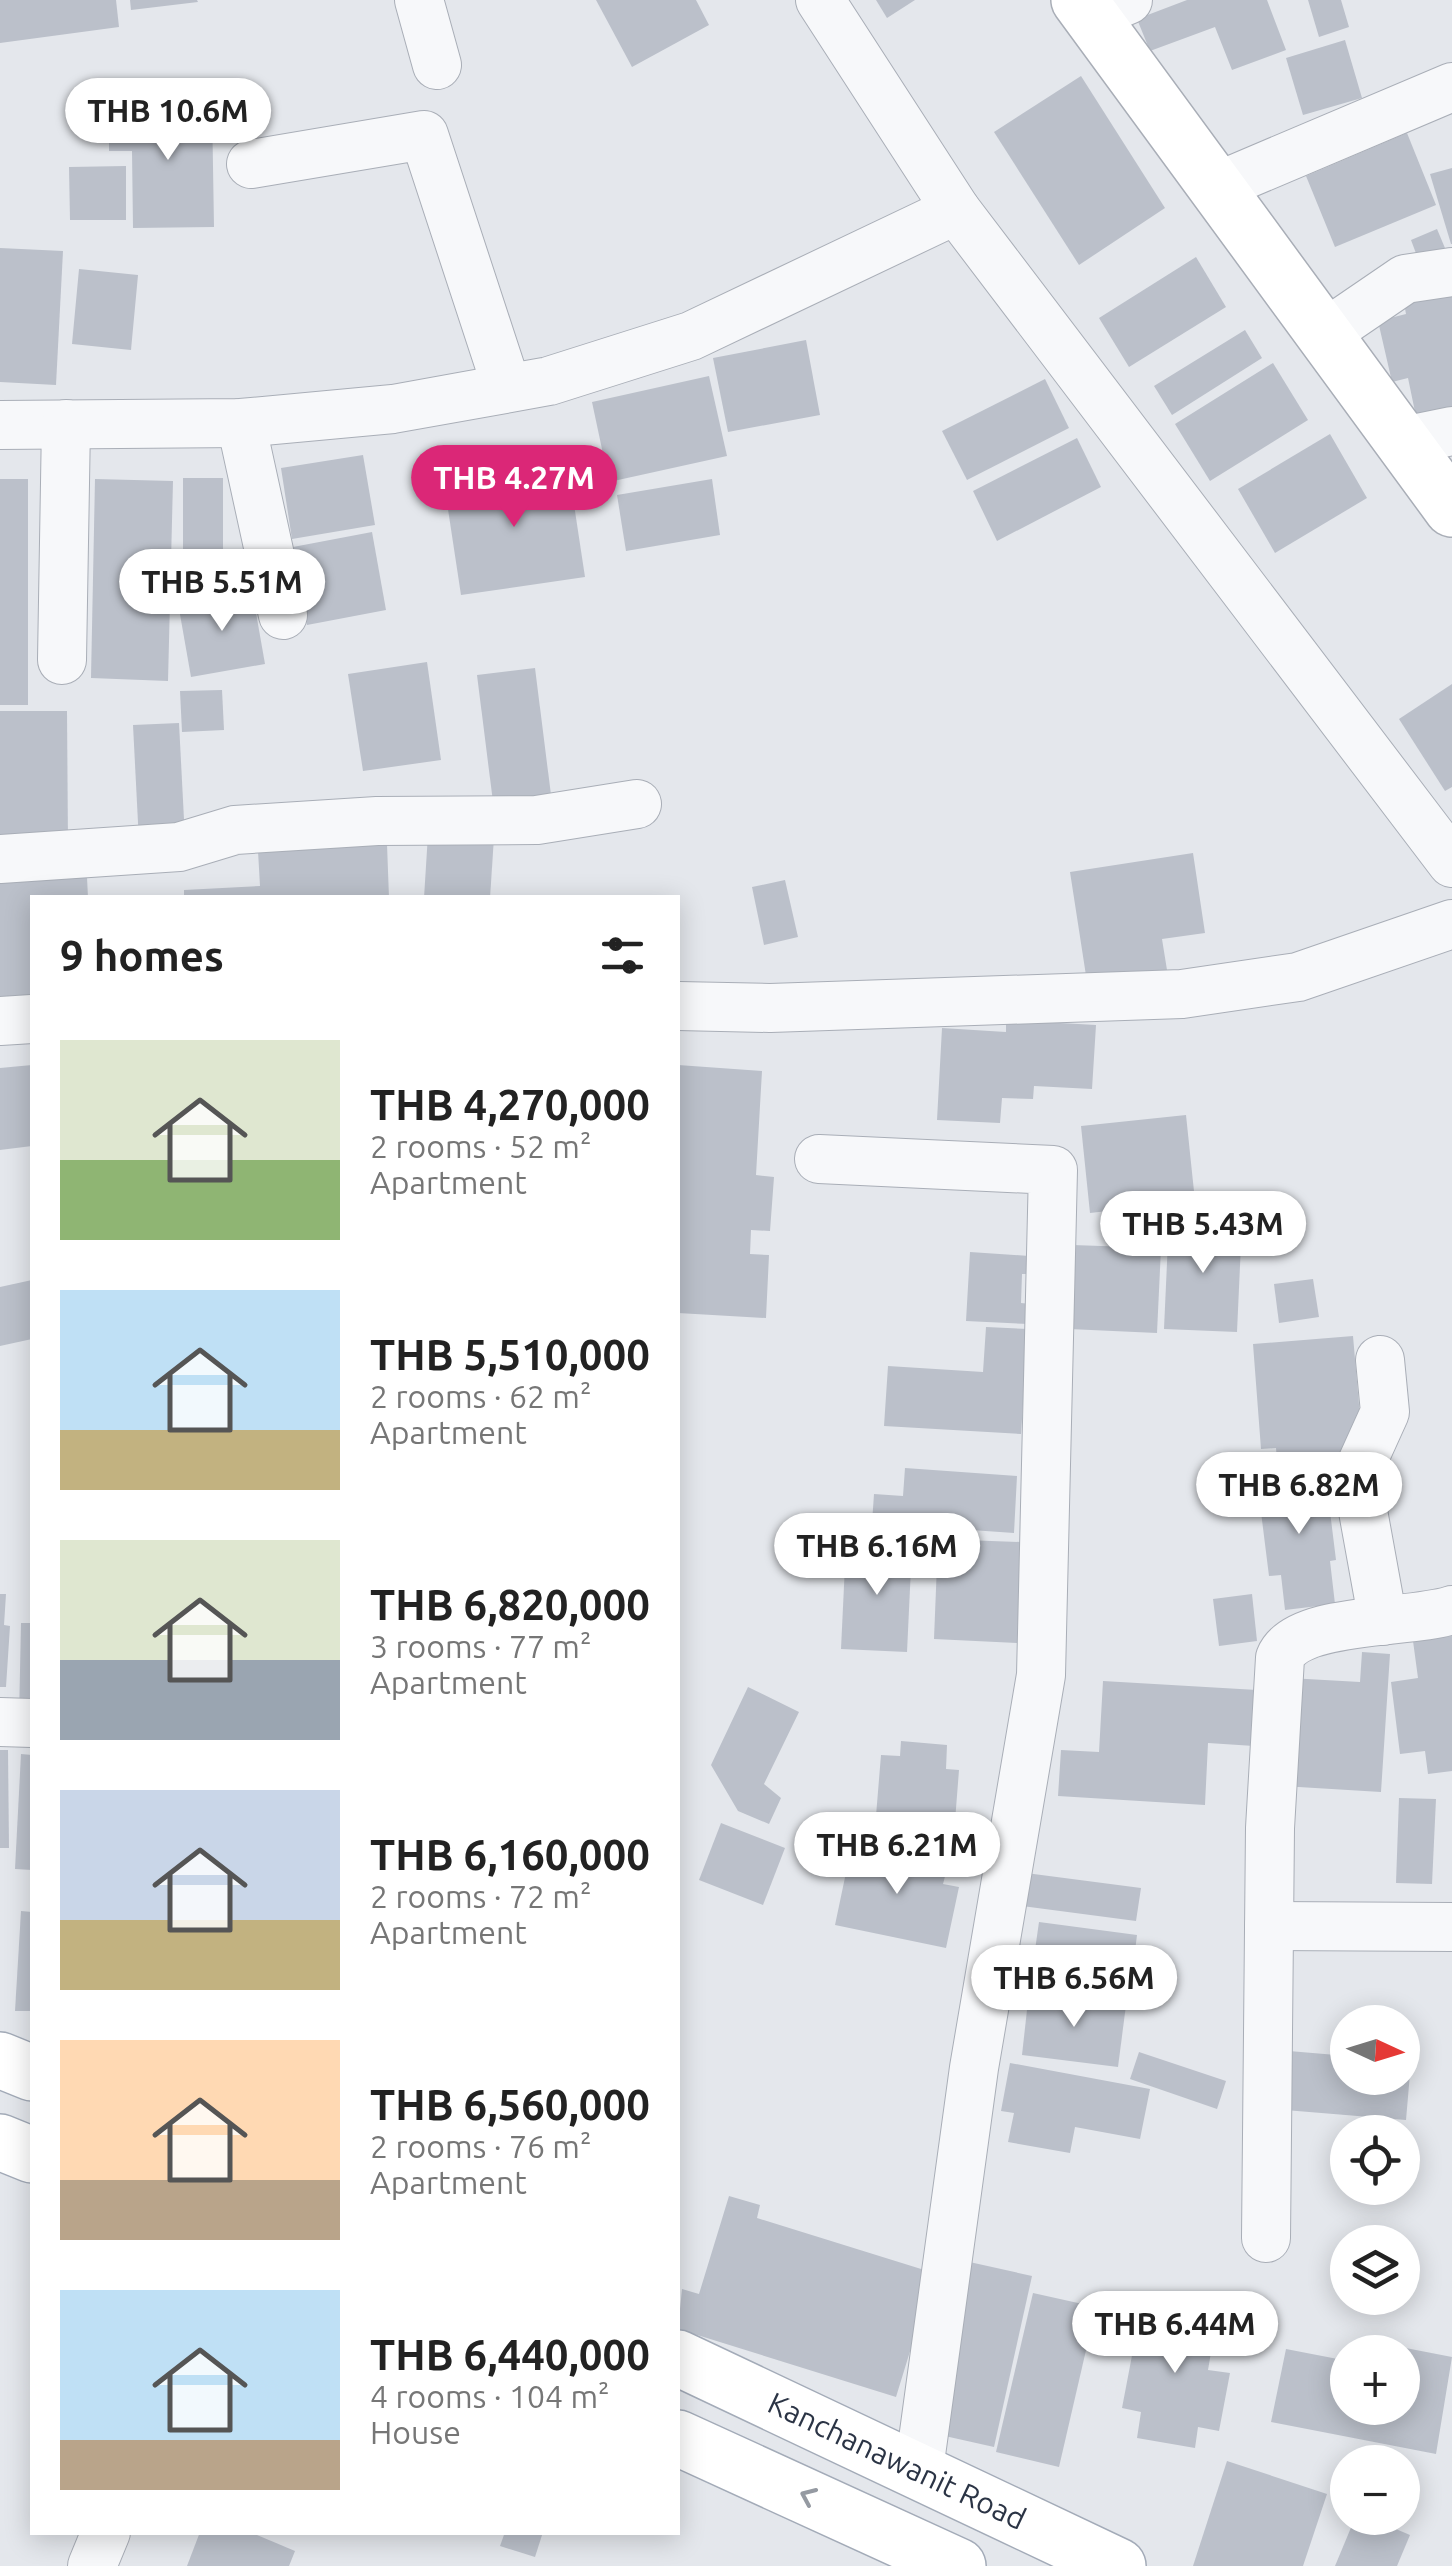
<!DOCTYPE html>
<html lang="en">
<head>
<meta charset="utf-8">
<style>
  body { margin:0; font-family:Ubuntu,sans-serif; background:#f6f6f6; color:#222; height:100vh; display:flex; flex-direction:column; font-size:38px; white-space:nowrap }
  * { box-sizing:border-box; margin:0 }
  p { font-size:32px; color:#767676 }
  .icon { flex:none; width:55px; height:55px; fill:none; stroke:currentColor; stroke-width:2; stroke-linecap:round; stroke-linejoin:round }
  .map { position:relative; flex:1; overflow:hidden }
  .drawer { position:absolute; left:30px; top:895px; width:650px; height:1640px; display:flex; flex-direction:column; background:#fff; border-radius:0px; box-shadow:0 5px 25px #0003 }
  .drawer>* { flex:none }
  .needle { width:65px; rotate:94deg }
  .buttons { position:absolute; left:1330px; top:2005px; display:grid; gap:20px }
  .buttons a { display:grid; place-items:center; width:90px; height:90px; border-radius:50%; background:#fff; box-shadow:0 5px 25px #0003; font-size:50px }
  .price { position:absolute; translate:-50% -85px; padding:0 22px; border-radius:35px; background:#fff; color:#222; font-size:32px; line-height:65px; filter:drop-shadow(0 2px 5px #0008) }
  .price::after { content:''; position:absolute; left:50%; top:60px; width:30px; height:22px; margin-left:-15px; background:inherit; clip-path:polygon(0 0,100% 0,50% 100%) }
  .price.on { background:#db2777; color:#fff }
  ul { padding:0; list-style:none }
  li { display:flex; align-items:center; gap:30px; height:250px; padding:0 30px }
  li span { display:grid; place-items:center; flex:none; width:280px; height:200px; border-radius:0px; color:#555 }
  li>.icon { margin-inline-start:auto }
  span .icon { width:120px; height:120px; fill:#fffc; stroke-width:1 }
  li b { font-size:42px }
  h2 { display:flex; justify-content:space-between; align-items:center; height:120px; padding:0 30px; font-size:42px }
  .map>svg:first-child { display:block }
  .building { fill:#bbc0ca }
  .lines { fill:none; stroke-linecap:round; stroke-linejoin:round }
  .street-casing { stroke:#a9aeb7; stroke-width:50 }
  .secondary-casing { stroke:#a9aeb7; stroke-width:58 }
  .primary-casing { stroke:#a3abb8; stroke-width:58 }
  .street { stroke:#f7f8fa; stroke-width:48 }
  .secondary { stroke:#fff; stroke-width:55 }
  .primary { stroke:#fff; stroke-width:55 }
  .oneway { stroke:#959aa2 }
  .labels { text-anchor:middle; stroke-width:8; stroke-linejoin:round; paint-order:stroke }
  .street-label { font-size:30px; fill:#2b3445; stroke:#f4f6f9 }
</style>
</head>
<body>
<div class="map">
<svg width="1452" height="2566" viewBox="0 0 1452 2566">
  <rect width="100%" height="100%" fill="#e4e7ec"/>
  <g class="building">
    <path d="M0 0H116L119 27 0 43Z"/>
    <path d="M130 0H197L198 2 131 10Z"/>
    <path d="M596 0H696L709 25 632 67Z"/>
    <path d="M876 0H915L887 18Z"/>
    <path d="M1187 0H1267L1286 50 1232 70 1215 27 1150 51 1137 19Z"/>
    <path d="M1308 0H1341L1349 27 1319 37Z"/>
    <path d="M1345 40 1362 98 1303 115 1286 58Z"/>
    <path d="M1081 76 1165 208 1079 265 994 132Z"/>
    <path d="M212 106 214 227 133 228 132 151H109V107Z"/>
    <path d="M1407 133 1436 205 1335 247 1306 176Z"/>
    <path d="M126 166V220H70L69 167Z"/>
    <path d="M1452 168V244H1451L1430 174Z"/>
    <path d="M1437 229 1450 260 1423 272 1411 240Z"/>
    <path d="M0 248 63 251 56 385 0 382Z"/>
    <path d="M1196 257 1226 307 1129 367 1099 318Z"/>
    <path d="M79 269 138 275 131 350 72 344Z"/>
    <path d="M1452 286V423L1419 431 1408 378 1392 382 1378 321 1406 314 1403 298Z"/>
    <path d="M1245 330 1262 358 1172 415 1154 386Z"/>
    <path d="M806 340 820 415 728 432 713 358Z"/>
    <path d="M1273 363 1308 420 1210 481 1175 424Z"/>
    <path d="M709 376 727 456 609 482 592 402Z"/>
    <path d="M1045 379 1069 428 967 480 942 431Z"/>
    <path d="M1330 434 1367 498 1275 553 1238 489Z"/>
    <path d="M1077 438 1101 487 997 541 973 491Z"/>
    <path d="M363 455 375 525 292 539 281 468Z"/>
    <path d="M568 465 585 577 461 595 444 483Z"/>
    <path d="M183 478H223V552H241V585L183 584Z"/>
    <rect x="0" y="479" width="28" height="226"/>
    <path d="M95 479 173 481 168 681 91 678Z"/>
    <path d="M712 479 720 535 626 551 617 495Z"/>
    <path d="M372 532 386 610 307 625 293 547Z"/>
    <path d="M252 590 265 664 191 677 178 603Z"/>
    <path d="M427 662 441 760 363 771 348 674Z"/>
    <path d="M535 668 552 803 494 810 477 675Z"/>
    <path d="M1452 684V787L1445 791 1399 719Z"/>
    <path d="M222 690 224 730 182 732 180 691Z"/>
    <path d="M0 711H67L68 845 0 846Z"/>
    <path d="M179 723 185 839 139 842 133 725Z"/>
    <path d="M428 834 494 837 490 898H424Z"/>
    <path d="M387 844 389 898H184V890L260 886 258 851Z"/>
    <path d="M1193 853 1205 933 1162 939 1167 970 1087 982 1070 872Z"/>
    <path d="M87 877 88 898H32V1012L0 1013V881Z"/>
    <path d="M785 880 798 937 764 945 752 887Z"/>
    <path d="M1006 1020 1096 1025 1092 1089 1034 1086 1033 1099 1002 1098 1000 1123 937 1120 942 1028 1006 1032Z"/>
    <path d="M32 1065V1146L0 1150V1068Z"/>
    <path d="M678 1065 762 1071 756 1175 774 1177 770 1231 751 1230 750 1254 769 1255 766 1318 678 1313Z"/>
    <path d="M1186 1115 1195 1201 1090 1213 1081 1126Z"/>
    <path d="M1169 1219 1242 1222 1237 1332 1164 1329Z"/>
    <path d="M1072 1245 1161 1248 1157 1333 1069 1329Z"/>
    <path d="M970 1252 1029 1256 1028 1274H1022L1021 1303 1031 1304 1029 1324 966 1321Z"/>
    <path d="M1313 1279 1319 1317 1279 1323 1274 1284Z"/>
    <path d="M32 1280V1339L0 1346V1287Z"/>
    <path d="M986 1327 1028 1329 1021 1434 884 1426 888 1366 983 1372Z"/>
    <path d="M1353 1336 1362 1439 1352 1466 1278 1472 1276 1448 1261 1449 1253 1344Z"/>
    <path d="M905 1468 1017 1476 1014 1533 872 1523 874 1494 903 1496Z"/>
    <path d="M1325 1471 1336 1560 1330 1561 1335 1604 1285 1610 1281 1575 1269 1576 1257 1480Z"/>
    <path d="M938 1539 1021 1542 1017 1643 934 1639Z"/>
    <path d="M846 1544 912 1546 907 1652 841 1649Z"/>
    <path d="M0 1594H6L4 1625 10 1626 6 1687H0Z"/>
    <path d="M1252 1594 1257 1641 1219 1646 1213 1599Z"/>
    <path d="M21 1623H32V1719L19 1718Z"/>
    <path d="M1452 1636V1771L1428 1774 1425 1751 1400 1754 1391 1682 1418 1678 1413 1641Z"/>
    <path d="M1362 1652 1390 1654 1381 1792 1282 1786 1289 1678 1360 1682Z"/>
    <path d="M1103 1681 1257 1690 1254 1746 1208 1743 1205 1805 1058 1796 1061 1750 1099 1752Z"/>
    <path d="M748 1687 799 1712 764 1784 781 1798 769 1824 738 1811 711 1765Z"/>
    <path d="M901 1741 947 1745 946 1769 959 1770 954 1834 875 1828 881 1755 900 1756Z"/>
    <path d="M0 1750H8L9 1848H0Z"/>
    <path d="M21 1754 32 1755V1870L15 1869Z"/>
    <path d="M1399 1798 1436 1799 1432 1884 1396 1883Z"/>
    <path d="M721 1823 785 1848 763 1905 699 1880Z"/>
    <path d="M852 1844 948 1865 943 1884 959 1887 946 1948 835 1925Z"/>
    <path d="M1026 1873 1141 1888 1136 1921 1022 1906Z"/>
    <path d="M21 1911 32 1912V2011H15Z"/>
    <path d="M1039 1922 1137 1935 1129 1999 1030 1985Z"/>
    <path d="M1029 1992 1126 2005 1118 2067 1022 2055Z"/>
    <path d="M1289 2051 1348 2056V2078H1402V2061L1411 2062 1406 2120 1285 2110Z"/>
    <path d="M1139 2052 1226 2081 1217 2109 1130 2079Z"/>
    <path d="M1010 2063 1150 2089 1140 2139 1075 2127 1070 2153 1008 2142 1014 2113 1001 2111Z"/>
    <path d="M729 2196 760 2205 757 2218 934 2273 896 2397 678 2329 682 2289 699 2294Z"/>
    <path d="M965 2261 1032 2276 994 2447 927 2432Z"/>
    <path d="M1033 2293 1096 2307 1059 2467 996 2452Z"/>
    <path d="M1142 2303 1217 2317 1208 2370 1230 2373 1219 2431 1198 2427 1195 2448 1137 2438 1141 2412 1122 2408Z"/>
    <path d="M1380 2343 1452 2357 1436 2454 1271 2422 1286 2349 1348 2361V2408H1402V2352H1378Z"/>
    <path d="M1227 2461 1327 2494 1303 2566H1193Z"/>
    <path d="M1355 2518H1370L1410 2535 1397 2566H1335Z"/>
    <path d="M200 2532H250L295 2551 289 2566H187Z"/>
    <path d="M505 2532H543L535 2557 500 2546Z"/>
  </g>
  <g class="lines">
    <defs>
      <g id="street">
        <path d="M419 0 437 65"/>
        <path d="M820 0 956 210 1452 863"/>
        <path d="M1090 16 1128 0"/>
        <path d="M251 164 424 135 507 388"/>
        <path d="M1216 187 1452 87"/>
        <path d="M1323 335 1405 279 1452 272"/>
        <path d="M241 423 283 615"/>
        <path d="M0 425 241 423 393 409 549 381 691 336 956 210"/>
        <path d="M1403 441 1452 431"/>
        <path d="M62 660 66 424"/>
        <path d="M0 859 179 847 235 830 377 821 537 820 637 804"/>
        <path d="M678 1006 770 1008 1182 994 1298 977 1452 924"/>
        <path d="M0 1021 32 1019"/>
        <path d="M819 1159 1053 1170 1041 1675 974 2068 919 2469"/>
        <path d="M1380 1360 1385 1412 1361 1465 1359 1489 1383 1621"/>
        <path d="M0 1722 32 1723"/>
        <path d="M1269 1926 1452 1927"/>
        <path d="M1266 2238 1270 1828 1280 1658C1296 1616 1412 1624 1452 1610"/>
        <path d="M92 2566 106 2532"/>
      </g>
      <path id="secondary" d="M1079 0 1452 509"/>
      <g id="primary">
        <path d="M0 2060 32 2073"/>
        <path d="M0 2142 32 2155"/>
        <path id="s1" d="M678 2358 1118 2566"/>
        <path d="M678 2438 958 2566"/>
      </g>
    </defs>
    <use href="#street" class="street-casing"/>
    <use href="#secondary" class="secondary-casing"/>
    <use href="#primary" class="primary-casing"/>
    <use href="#street" class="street"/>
    <use href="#secondary" class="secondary"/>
    <use href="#primary" class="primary"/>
  </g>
  <defs><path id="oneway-chevron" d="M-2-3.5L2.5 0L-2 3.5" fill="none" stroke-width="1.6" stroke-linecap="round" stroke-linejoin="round" transform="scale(2.5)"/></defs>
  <use class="oneway" href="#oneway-chevron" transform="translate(808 2496) rotate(-156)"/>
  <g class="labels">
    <g class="street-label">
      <text dy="10" stroke="none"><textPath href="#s1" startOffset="242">Kanchanawanit Road</textPath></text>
    </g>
  </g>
</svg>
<div class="buttons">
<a><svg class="needle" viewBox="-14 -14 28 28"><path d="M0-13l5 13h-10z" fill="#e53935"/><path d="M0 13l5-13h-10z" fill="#767676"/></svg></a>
<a><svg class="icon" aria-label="locate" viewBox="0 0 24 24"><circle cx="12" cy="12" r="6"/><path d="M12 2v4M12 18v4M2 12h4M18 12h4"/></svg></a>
<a><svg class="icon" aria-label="layers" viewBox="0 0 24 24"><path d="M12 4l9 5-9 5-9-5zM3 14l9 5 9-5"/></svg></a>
<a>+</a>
<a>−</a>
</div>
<b class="price" style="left:168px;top:163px">THB 10.6M</b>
<b class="price on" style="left:514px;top:530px">THB 4.27M</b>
<b class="price" style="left:222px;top:634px">THB 5.51M</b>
<b class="price" style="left:1203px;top:1276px">THB 5.43M</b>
<b class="price" style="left:1299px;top:1537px">THB 6.82M</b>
<b class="price" style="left:877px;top:1598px">THB 6.16M</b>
<b class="price" style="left:897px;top:1897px">THB 6.21M</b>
<b class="price" style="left:1074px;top:2030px">THB 6.56M</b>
<b class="price" style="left:1175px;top:2376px">THB 6.44M</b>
<section class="drawer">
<h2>9 homes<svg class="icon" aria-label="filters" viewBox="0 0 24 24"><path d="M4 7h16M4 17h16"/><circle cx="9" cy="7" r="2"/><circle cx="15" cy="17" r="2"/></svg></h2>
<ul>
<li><span style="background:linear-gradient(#dfe7d0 60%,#8fb573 0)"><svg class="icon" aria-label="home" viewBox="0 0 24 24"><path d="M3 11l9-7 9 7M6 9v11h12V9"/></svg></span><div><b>THB 4,270,000</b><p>2 rooms · 52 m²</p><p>Apartment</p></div></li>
<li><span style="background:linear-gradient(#bfe0f5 70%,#c2b280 0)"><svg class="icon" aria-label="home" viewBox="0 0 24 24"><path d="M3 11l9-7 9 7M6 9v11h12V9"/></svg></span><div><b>THB 5,510,000</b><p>2 rooms · 62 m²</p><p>Apartment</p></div></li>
<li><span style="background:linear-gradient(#dfe7d0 60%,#9aa5b1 0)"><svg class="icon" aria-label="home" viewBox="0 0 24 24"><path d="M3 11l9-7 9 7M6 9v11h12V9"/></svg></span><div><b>THB 6,820,000</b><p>3 rooms · 77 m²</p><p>Apartment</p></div></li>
<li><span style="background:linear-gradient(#c9d6e8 65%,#c2b280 0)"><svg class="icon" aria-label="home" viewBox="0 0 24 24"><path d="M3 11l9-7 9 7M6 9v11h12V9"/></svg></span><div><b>THB 6,160,000</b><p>2 rooms · 72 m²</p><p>Apartment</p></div></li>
<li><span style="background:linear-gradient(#ffd9b3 70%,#b9a48a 0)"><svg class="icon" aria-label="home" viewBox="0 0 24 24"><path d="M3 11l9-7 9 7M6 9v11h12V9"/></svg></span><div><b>THB 6,560,000</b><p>2 rooms · 76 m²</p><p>Apartment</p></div></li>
<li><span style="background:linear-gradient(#bfe0f5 75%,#b9a48a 0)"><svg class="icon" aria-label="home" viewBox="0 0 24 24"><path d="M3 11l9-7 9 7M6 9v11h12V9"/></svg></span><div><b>THB 6,440,000</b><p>4 rooms · 104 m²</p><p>House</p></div></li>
</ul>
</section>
</div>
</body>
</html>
